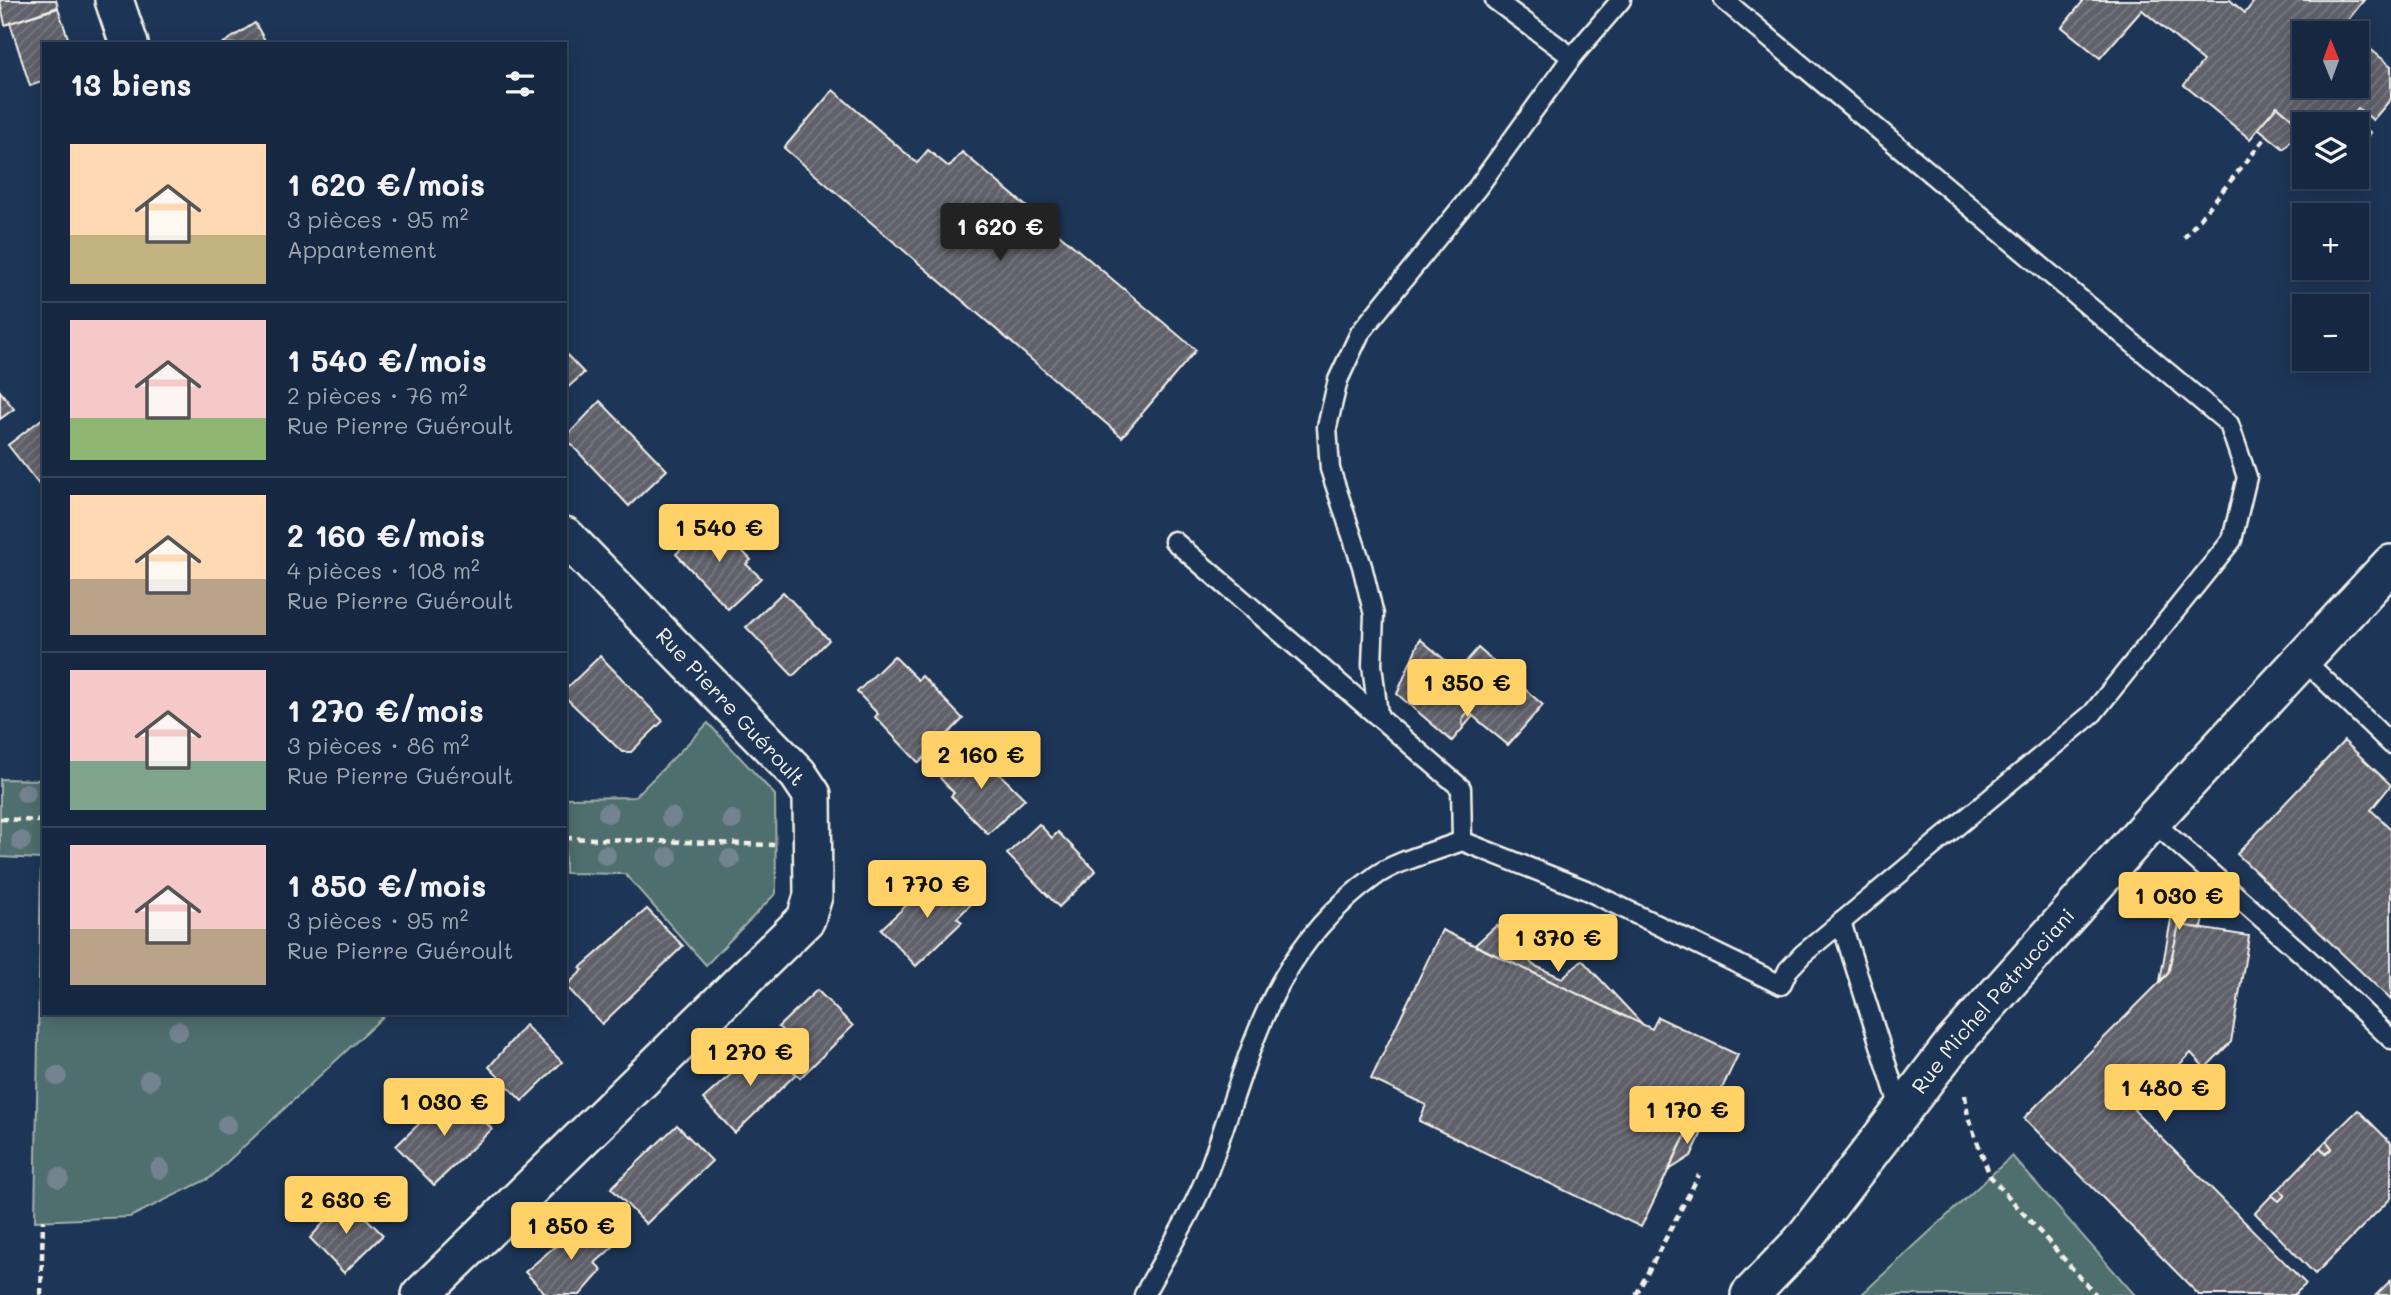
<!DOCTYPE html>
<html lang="fr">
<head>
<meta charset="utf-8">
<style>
  body { margin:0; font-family:Mali,sans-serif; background:#23344c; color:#f1f3f6; height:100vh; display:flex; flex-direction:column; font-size:26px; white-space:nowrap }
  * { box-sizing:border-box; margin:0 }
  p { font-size:23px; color:#9ea6b1 }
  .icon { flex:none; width:38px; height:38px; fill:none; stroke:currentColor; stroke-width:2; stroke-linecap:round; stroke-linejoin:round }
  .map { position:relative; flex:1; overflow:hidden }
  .side { position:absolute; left:42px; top:42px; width:525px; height:973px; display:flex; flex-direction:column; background:#162841; border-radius:0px; box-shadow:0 4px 18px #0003,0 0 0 2px #35445a }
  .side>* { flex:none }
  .needle { width:46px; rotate:359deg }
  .controls { position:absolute; left:2292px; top:21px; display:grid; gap:14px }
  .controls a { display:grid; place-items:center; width:77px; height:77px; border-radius:0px; background:#162841; box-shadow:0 4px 18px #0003,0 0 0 2px #35445a; font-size:35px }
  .price { position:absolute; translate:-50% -60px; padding:0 16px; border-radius:7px; background:#ffd166; color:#111; font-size:23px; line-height:46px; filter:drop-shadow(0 2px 4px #0008) }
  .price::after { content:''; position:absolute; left:50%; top:42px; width:21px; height:16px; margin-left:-10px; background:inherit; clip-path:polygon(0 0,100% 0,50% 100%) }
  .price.current { background:#222; color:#fff }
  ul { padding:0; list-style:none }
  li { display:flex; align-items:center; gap:21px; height:175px; padding:0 28px }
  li+li { border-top:2px solid #35445a }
  li span { display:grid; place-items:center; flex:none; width:196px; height:140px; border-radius:0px; color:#555 }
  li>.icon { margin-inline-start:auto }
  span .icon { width:84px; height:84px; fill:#fffc; stroke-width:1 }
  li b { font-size:30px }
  h2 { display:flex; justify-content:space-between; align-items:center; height:84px; padding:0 28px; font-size:30px }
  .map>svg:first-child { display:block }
  .grass { fill:#4f6e6e; stroke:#a2b0ab; stroke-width:2 }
  .building { fill:url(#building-hatch); stroke:#f4f1e8; stroke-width:2 }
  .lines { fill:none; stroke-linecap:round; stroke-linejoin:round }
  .lane-casing { stroke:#f4f1e8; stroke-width:23 }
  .street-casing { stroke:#f4f1e8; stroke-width:42 }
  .path { stroke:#f4f1e8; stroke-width:4.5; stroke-dasharray:7 5; stroke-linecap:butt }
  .lane { stroke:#1d3557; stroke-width:18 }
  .street { stroke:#1d3557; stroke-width:37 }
  .tree { fill:#73838f }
  .labels { text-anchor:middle; stroke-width:6; stroke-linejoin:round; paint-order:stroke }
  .street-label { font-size:21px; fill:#f4f1e8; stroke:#1d3557 }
</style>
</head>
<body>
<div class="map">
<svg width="2391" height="1295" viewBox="0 0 2391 1295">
  <defs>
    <pattern id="building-hatch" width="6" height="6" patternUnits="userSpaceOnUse" patternTransform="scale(1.75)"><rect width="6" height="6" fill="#61616b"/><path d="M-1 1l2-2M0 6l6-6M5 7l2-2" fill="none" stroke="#787880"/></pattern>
  </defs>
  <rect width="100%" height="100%" fill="#1d3557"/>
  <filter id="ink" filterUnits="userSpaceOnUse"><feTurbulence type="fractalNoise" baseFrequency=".0143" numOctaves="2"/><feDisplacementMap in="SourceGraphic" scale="14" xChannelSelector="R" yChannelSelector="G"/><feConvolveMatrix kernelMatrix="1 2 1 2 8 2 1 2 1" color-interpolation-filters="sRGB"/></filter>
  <g filter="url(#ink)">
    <g class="grass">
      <path d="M708 723 775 795 776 893 706 965 625 874 565 873V798L635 797Z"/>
      <path d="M0 779 44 780V1013H387L210 1178 130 1217 35 1221 41 859 0 857Z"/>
      <path d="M2012 1156 2135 1295H1861L1990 1176Z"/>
    </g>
    <g class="building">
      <path d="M0 0H56L58 7 5 25Z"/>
      <path d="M2084 0H2230L2245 13 2255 0H2364L2343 26 2351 33H2305V86H2357V38L2391 66V99L2373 120 2358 108 2351 117 2371 133 2357 149V124H2305V129L2277 106 2250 139 2184 85 2203 61 2142 10 2100 58 2062 27Z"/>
      <path d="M58 8 70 44H44V81L30 86 10 23Z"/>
      <path d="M255 23 267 44H222Z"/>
      <path d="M833 90 917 163 928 150 949 167 962 152 1196 350 1122 437 784 148Z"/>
      <path d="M2277 106 2302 127 2284 149 2258 128Z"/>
      <path d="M566 354 584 373 565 390V356Z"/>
      <path d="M0 391 14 409 0 419Z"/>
      <path d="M600 401 667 470 629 506 565 438Z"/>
      <path d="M43 418 44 419V491L8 445Z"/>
      <path d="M712 520 751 560 746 564 761 578 728 609 676 554Z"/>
      <path d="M783 592 829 640 793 676 746 627Z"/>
      <path d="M1420 639 1458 671 1478 648 1543 705 1508 745 1468 712 1462 719 1463 728 1452 741 1397 694Z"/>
      <path d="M600 656 663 721 631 752H622L565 697V690Z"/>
      <path d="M894 656 918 680 922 676 963 719 919 763 875 717 878 714 857 692Z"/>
      <path d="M1468 712 1473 716 1463 728 1462 719Z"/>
      <path d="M2344 741 2391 785 2371 810 2391 829V1000L2237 854Z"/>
      <path d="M972 747 1025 799 988 834 951 796 954 793 940 778Z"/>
      <path d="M1039 824 1052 838 1058 832 1096 871 1059 907 1007 854Z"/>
      <path d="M941 873 971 904 957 918 962 922 916 966 881 929Z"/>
      <path d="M2173 908 2205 913 2202 928 2179 925 2168 974 2160 981Z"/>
      <path d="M647 909 683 946 602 1024 566 986 583 970 580 968Z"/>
      <path d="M1497 925 1533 965 1562 978 1582 960 1644 1026 1475 945Z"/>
      <path d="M2179 925 2249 936 2231 1042 2205 1068 2191 1053 2134 1110 2306 1284 2294 1295H2199L2024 1118 2168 974Z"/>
      <path d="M1442 930 1652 1029 1658 1017 1738 1055 1700 1134 1689 1128 1641 1227 1419 1121 1426 1105 1371 1079Z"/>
      <path d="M817 990 853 1026 800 1078 768 1044 782 1030 778 1027Z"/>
      <path d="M525 1025 562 1062 522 1101 489 1067Z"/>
      <path d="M766 1043 796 1074 735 1133 703 1099Z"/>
      <path d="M454 1090 492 1129 434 1185 396 1146Z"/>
      <path d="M1718 1098 1691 1156 1669 1170 1689 1128 1700 1134Z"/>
      <path d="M2358 1110 2391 1143V1198L2315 1274 2255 1213 2272 1195 2279 1201 2285 1195 2279 1189 2320 1147 2326 1154 2332 1148 2326 1141Z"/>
      <path d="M677 1125 712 1161 646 1224 611 1188Z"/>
      <path d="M2326 1141 2332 1148 2326 1154 2320 1147Z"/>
      <path d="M2279 1189 2285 1195 2279 1201 2272 1195Z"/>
      <path d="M346 1198 383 1235 344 1273 310 1238Z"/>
      <path d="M583 1216 613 1247 595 1263 602 1270 580 1295H547L525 1272 567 1236 564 1234Z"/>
      <path d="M564 1234 567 1236 554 1248 552 1246Z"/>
      <path d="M2391 1280V1295H2376Z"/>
    </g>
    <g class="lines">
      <defs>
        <g id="lane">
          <path d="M1495 0 1572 57"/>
          <path d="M1174 541 1461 788 1462 841"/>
          <path d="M2304 660 2391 744"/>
          <path d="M1378 714 1372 665 1374 615 1362 566 1330 469 1327 427 1338 380 1360 333 1478 187 1572 57 1621 0"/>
          <path d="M2152 821 2309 960 2391 1039"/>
          <path d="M1841 922 1901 1111"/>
          <path d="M1144 1295C1165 1255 1192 1214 1208 1172 1251 1057 1266 955 1374 877 1395 861 1437 851 1462 841L1586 890 1781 985 1788 970 1803 954 2093 713 2232 540 2247 477 2229 424 1724 0"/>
        </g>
        <g id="street">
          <path d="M114 0 129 44"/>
          <path d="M421 1295 806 919 813 896 812 795 798 774 565 536"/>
          <path id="s1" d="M1750 1295 1801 1242 1953 1044 2152 821 2391 564"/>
        </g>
      </defs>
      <use href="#lane" class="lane-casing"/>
      <use href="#street" class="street-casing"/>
      <g class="path">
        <path d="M2184 238 2267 136"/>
        <path d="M0 819 44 821"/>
        <path d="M565 838 774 845"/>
        <path d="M1965 1095 1968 1117 1990 1176 2096 1295"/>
        <path d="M41 1295 43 1220"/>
        <path d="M1636 1295 1699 1175"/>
      </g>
      <use href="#lane" class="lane"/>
      <use href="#street" class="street"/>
    </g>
    <g class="tree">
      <circle cx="26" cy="793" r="10"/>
      <circle cx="608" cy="813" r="10"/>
      <circle cx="671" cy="817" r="10"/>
      <circle cx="732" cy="820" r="10"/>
      <circle cx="21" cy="841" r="10"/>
      <circle cx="606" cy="855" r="10"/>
      <circle cx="668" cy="857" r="10"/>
      <circle cx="730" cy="859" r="10"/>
      <circle cx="178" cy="1031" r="10"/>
      <circle cx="57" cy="1076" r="10"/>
      <circle cx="149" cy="1080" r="10"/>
      <circle cx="227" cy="1125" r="10"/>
      <circle cx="160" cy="1169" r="10"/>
      <circle cx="59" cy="1178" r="10"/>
    </g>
  </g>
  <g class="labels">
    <g class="street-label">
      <text transform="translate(730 707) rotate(47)" y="7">Rue Pierre Guéroult</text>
      <text dy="7" stroke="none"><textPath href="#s1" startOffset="382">Rue Michel Petrucciani</textPath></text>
    </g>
  </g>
</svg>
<div class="controls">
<a><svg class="needle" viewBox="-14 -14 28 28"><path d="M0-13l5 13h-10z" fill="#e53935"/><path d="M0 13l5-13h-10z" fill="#9ea6b1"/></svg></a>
<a><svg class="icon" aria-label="layers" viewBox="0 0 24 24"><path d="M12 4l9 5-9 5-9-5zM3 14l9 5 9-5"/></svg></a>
<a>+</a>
<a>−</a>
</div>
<b class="price current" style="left:1000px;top:263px">1 620 €</b>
<b class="price" style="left:719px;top:564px">1 540 €</b>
<b class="price" style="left:1467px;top:719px">1 350 €</b>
<b class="price" style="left:981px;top:791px">2 160 €</b>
<b class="price" style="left:927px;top:920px">1 770 €</b>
<b class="price" style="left:2179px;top:932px">1 030 €</b>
<b class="price" style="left:1558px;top:974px">1 370 €</b>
<b class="price" style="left:750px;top:1088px">1 270 €</b>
<b class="price" style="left:2165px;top:1124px">1 480 €</b>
<b class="price" style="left:444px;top:1138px">1 030 €</b>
<b class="price" style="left:1687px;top:1146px">1 170 €</b>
<b class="price" style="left:346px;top:1236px">2 630 €</b>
<b class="price" style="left:571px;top:1262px">1 850 €</b>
<section class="side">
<h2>13 biens<svg class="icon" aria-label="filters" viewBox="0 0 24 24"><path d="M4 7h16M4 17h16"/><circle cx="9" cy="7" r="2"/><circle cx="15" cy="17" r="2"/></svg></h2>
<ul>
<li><span style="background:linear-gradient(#ffd9b3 65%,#c2b280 0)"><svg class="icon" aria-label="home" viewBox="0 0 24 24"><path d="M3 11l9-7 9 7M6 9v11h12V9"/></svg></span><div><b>1 620 €/mois</b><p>3 pièces · 95 m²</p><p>Appartement</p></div></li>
<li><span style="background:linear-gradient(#f6c9c9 70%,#8fb573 0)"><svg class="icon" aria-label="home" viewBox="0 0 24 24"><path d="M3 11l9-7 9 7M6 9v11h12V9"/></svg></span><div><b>1 540 €/mois</b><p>2 pièces · 76 m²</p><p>Rue Pierre Guéroult</p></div></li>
<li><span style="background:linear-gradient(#ffd9b3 60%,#b9a48a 0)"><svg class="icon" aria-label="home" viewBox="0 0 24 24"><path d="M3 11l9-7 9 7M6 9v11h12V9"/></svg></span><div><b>2 160 €/mois</b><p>4 pièces · 108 m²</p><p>Rue Pierre Guéroult</p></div></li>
<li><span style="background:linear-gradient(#f6c9c9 65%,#7fa58c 0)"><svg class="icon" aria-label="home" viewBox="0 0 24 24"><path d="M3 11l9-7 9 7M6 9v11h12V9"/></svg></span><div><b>1 270 €/mois</b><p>3 pièces · 86 m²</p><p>Rue Pierre Guéroult</p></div></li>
<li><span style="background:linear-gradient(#f6c9c9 60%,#b9a48a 0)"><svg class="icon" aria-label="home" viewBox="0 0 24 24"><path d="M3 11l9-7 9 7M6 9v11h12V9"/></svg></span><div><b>1 850 €/mois</b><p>3 pièces · 95 m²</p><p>Rue Pierre Guéroult</p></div></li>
</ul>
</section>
</div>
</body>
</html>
